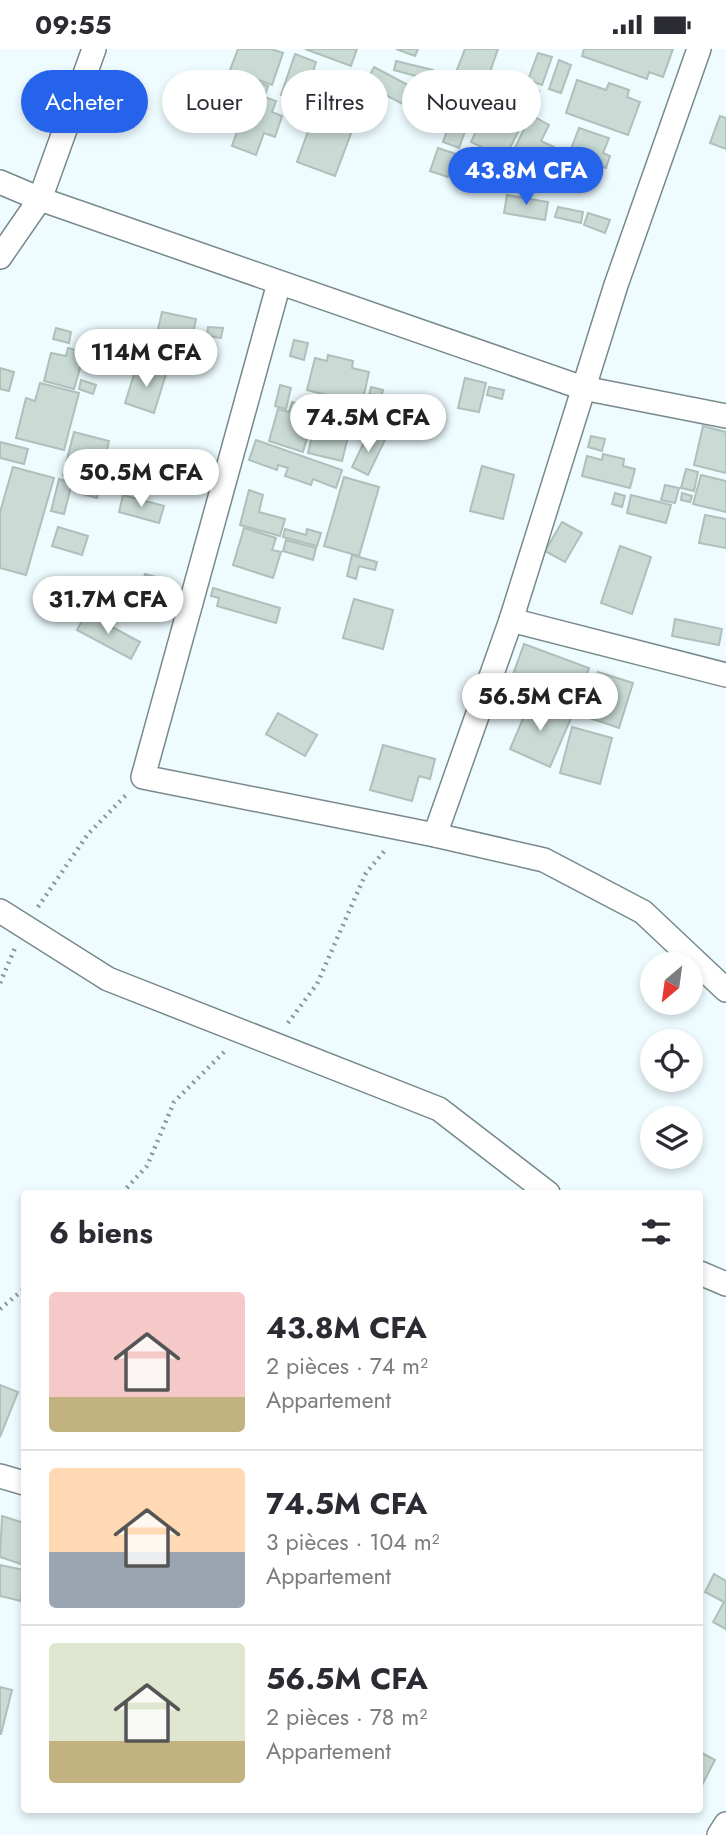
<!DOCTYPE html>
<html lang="fr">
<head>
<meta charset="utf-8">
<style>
  body { margin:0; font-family:Jost,sans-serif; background:#f7f7f7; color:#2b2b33; height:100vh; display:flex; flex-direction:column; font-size:26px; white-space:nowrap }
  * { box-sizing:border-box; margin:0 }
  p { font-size:23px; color:#7c7c81 }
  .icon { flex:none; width:38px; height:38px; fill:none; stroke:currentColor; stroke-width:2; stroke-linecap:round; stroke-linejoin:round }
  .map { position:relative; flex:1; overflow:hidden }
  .side { position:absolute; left:21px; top:1141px; width:682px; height:623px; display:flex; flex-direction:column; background:#fff; border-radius:7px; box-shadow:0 4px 10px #0003 }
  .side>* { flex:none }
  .top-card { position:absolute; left:21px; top:21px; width:684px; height:63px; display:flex; gap:14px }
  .needle { width:46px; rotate:209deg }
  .buttons { position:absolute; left:640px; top:903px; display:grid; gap:14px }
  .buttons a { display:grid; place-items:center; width:63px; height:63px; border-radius:50%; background:#fff; box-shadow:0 4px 10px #0003; font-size:35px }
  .price { position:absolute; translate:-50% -60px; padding:0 16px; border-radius:24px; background:#fff; color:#222; font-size:23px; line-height:46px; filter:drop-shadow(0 2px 4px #0008) }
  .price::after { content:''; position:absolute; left:50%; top:42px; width:21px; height:16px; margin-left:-10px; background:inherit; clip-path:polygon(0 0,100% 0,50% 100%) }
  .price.current { background:#2563eb; color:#fff }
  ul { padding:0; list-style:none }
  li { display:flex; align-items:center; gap:21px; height:175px; padding:0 28px }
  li+li { border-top:2px solid #e1e1e2 }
  li span { display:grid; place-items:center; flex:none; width:196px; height:140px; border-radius:7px; color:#555 }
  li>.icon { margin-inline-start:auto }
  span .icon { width:84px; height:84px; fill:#fffc; stroke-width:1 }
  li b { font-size:30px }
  h2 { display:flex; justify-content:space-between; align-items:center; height:84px; padding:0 28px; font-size:30px }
  .pill { padding:0 24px; border-radius:32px; background:#fff; box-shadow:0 4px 10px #0003; font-size:24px; line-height:63px }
  .pill.current { background:#2563eb; color:#fff }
  .status { display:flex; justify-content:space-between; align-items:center; height:49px; padding:0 35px; background:#fff; direction:ltr }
  .status svg { height:19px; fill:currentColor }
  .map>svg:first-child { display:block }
  .building { fill:#cadbd6; stroke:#afbfba; stroke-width:2 }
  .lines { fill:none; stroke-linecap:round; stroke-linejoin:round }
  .minor-casing { stroke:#78898c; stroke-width:26 }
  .path { stroke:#8c9698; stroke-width:4.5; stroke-dasharray:2 5; stroke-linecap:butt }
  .minor { stroke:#fff; stroke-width:23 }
</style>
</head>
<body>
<div class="status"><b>09:55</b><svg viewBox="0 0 49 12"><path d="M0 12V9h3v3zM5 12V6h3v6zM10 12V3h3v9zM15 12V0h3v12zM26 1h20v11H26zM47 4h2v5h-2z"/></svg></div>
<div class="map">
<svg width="726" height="1786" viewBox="0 0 726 1786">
  <rect width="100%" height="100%" fill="#eefcff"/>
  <g class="building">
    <path d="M238 0H271L283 4 272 36 230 21Z"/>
    <path d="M305 0H357L351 17Z"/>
    <path d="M396 0H418L415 7Z"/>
    <path d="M465 0H498L485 37 455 26Z"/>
    <path d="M584 0H673L663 28 649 23 647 30 582 7Z"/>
    <path d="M538 4 552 8 542 36 528 31Z"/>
    <path d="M295 5 316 13 313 23 320 26 312 47 304 44 300 53 281 46Z"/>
    <path d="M559 11 571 16 561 44 549 40Z"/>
    <path d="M396 12 433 21 430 31 394 21Z"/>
    <path d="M374 18 438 52 429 69 365 35Z"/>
    <path d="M227 22 268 37 265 46 222 34Z"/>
    <path d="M347 23 366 30 362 43 343 36Z"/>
    <path d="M498 27 539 42 534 56 494 41Z"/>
    <path d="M577 31 606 41 609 34 629 41 627 48 640 53 628 86 566 64Z"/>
    <path d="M251 43 276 52 272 63 282 67 275 88 264 84 256 106 232 97Z"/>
    <path d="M331 43 362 55 335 127 297 113 319 52 327 54Z"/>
    <path d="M490 52 525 69 505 109 471 93Z"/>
    <path d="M185 65 194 68 189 82 180 78Z"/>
    <path d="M531 66 549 76 541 92 554 98 539 126 509 111Z"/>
    <path d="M720 67 726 69V100L710 94Z"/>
    <path d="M452 68 468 74 459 99 443 93Z"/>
    <path d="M579 79 609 89 603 104 610 107 606 119 598 116 593 130 564 119Z"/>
    <path d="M438 99 456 105 448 128 430 122Z"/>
    <path d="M507 146 548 153 545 171 504 164Z"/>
    <path d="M558 158 583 163 581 174 555 168Z"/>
    <path d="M588 164 610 171 605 184 584 176Z"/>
    <path d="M162 263 196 270 190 299 185 298 184 304 169 301 170 296 155 293Z"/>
    <path d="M208 278 223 279 221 289 207 287Z"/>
    <path d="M56 279 71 283 69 294 53 290Z"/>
    <path d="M294 291 308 294 304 311 290 307Z"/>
    <path d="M68 299 79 302 77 310 82 312 74 340 44 332 51 304 66 307Z"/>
    <path d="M328 306 353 312 352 319 369 323 362 355 307 341 315 309 327 312Z"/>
    <path d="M137 316 166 325 154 364 125 354Z"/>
    <path d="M0 319 14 323 9 342 0 340Z"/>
    <path d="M465 329 486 334 479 363 458 359Z"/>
    <path d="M81 331 96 336 93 345 79 340Z"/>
    <path d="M40 334 79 344 64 401 16 389 26 349 35 352Z"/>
    <path d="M280 336 291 339 286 360 275 357Z"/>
    <path d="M371 338 383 341 377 364 366 361Z"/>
    <path d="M489 338 504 341 502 350 487 346Z"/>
    <path d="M292 353 315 360 303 403 269 392 278 360 289 363Z"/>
    <path d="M320 354 354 363 342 412 308 404Z"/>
    <path d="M703 377 726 383V424L694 416Z"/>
    <path d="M74 383 109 392 99 435 63 426Z"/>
    <path d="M369 383 385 391 368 426 352 418Z"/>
    <path d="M591 387 605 390 602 402 588 398Z"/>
    <path d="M256 391 342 421 336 439 313 430 311 436 285 427 288 419 278 416 277 421 249 411Z"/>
    <path d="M0 393 28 400 24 415 0 409Z"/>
    <path d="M603 405 624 410 623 417 635 420 630 439 582 427 587 407 602 411Z"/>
    <path d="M482 417 514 426 503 470 470 462Z"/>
    <path d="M13 418 54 429 26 526 0 519V463Z"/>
    <path d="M686 420 698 423 694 442 681 439Z"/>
    <path d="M701 426 726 432V463L693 455Z"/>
    <path d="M344 428 379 438 359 507 324 497Z"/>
    <path d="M59 430 72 434 64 465 51 462Z"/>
    <path d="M85 436 100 440 97 449 82 445Z"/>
    <path d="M665 436 679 439 675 454 661 451Z"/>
    <path d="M249 441 263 446 259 463 285 470 280 487 240 476Z"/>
    <path d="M615 444 625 447 622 458 612 455Z"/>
    <path d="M682 444 692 447 690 453 681 451Z"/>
    <path d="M123 446 164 457 159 474 119 463Z"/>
    <path d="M631 446 671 456 666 474 627 464Z"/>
    <path d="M705 466 726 470V499L699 494Z"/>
    <path d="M562 473 582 484 565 513 545 502Z"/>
    <path d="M58 478 88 487 82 506 52 497Z"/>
    <path d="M244 479 276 489 272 501 281 503 273 529 233 516Z"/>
    <path d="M285 480 306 486 307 480 321 484 317 497 283 488Z"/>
    <path d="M286 491 316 499 313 511 283 502Z"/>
    <path d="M620 497 651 508 632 565 601 554Z"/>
    <path d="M352 506 377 513 375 521 359 517 356 530 347 527Z"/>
    <path d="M145 525 156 528 153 539 142 535Z"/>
    <path d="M213 539 280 559 276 574 217 557 219 549 211 547Z"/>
    <path d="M354 550 393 561 383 600 343 589Z"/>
    <path d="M86 564 140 593 131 610 77 581Z"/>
    <path d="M675 570 722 580 719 596 672 587Z"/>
    <path d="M524 595 589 619 572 665 507 642Z"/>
    <path d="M598 623 633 634 619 679 584 667Z"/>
    <path d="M531 651 571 669 550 718 510 700Z"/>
    <path d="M278 664 317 686 305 707 266 685Z"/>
    <path d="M572 678 612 689 600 735 560 724Z"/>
    <path d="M383 696 435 710 430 730 419 727 412 752 370 741Z"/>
    <path d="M0 1336 18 1343 0 1388Z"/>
    <path d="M2 1467 24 1474V1516L0 1508Z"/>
    <path d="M0 1516 24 1521 21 1552 0 1547Z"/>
    <path d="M714 1525 726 1532V1580L713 1573 724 1553 705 1543Z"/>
    <path d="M0 1638 12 1641 1 1685H0Z"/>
    <path d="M700 1703 715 1711 700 1740Z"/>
  </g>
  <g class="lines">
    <defs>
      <g id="minor">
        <path d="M0 133 40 150 583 339 726 367"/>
        <path d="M0 208 40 150 94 0"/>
        <path d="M279 234 143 728 435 786 544 811 643 863 726 941"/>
        <path d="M511 571 726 626"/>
        <path d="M435 786 511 571 616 236 699 0"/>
        <path d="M0 862 108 930 439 1060 548 1144"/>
        <path d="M700 1224 726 1235"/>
        <path d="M0 1427 24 1434"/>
        <path d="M719 1786 726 1775"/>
      </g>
    </defs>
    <use href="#minor" class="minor-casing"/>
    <g class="path">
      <path d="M38 858 88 785 128 744"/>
      <path d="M0 934 15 899"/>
      <path d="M288 974 317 935 366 824 386 800"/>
      <path d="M122 1144 147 1117 174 1053 224 1003"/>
      <path d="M0 1260 24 1240"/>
    </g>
    <use href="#minor" class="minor"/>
  </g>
</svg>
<div class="buttons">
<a><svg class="needle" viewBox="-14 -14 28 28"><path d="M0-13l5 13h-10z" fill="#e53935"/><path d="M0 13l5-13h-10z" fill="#7c7c81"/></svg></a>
<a><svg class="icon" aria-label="locate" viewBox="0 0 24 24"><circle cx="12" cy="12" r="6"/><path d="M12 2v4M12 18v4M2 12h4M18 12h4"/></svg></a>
<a><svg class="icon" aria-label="layers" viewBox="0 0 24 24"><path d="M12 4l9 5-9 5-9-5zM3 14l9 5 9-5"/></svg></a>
</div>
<b class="price current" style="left:526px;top:158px">43.8M CFA</b>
<b class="price" style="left:146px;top:340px">114M CFA</b>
<b class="price" style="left:368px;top:405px">74.5M CFA</b>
<b class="price" style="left:141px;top:460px">50.5M CFA</b>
<b class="price" style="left:108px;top:587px">31.7M CFA</b>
<b class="price" style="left:540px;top:684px">56.5M CFA</b>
<div class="top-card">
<a class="pill current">Acheter</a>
<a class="pill">Louer</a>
<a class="pill">Filtres</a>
<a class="pill">Nouveau</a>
</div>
<section class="side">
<h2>6 biens<svg class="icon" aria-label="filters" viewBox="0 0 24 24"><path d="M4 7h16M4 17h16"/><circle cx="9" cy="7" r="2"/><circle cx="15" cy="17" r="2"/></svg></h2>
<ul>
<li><span style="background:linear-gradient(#f6c9c9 75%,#c2b280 0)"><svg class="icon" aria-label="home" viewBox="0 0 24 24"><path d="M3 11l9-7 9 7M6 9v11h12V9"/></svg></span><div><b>43.8M CFA</b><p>2 pièces · 74 m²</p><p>Appartement</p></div></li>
<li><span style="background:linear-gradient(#ffd9b3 60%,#9aa5b1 0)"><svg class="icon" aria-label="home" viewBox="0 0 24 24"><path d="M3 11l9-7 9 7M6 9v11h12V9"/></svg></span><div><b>74.5M CFA</b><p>3 pièces · 104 m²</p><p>Appartement</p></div></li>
<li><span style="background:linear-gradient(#dfe7d0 70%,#c2b280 0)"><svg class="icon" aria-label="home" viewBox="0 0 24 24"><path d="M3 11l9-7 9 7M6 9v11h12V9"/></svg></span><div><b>56.5M CFA</b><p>2 pièces · 78 m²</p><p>Appartement</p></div></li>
</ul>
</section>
</div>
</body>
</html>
